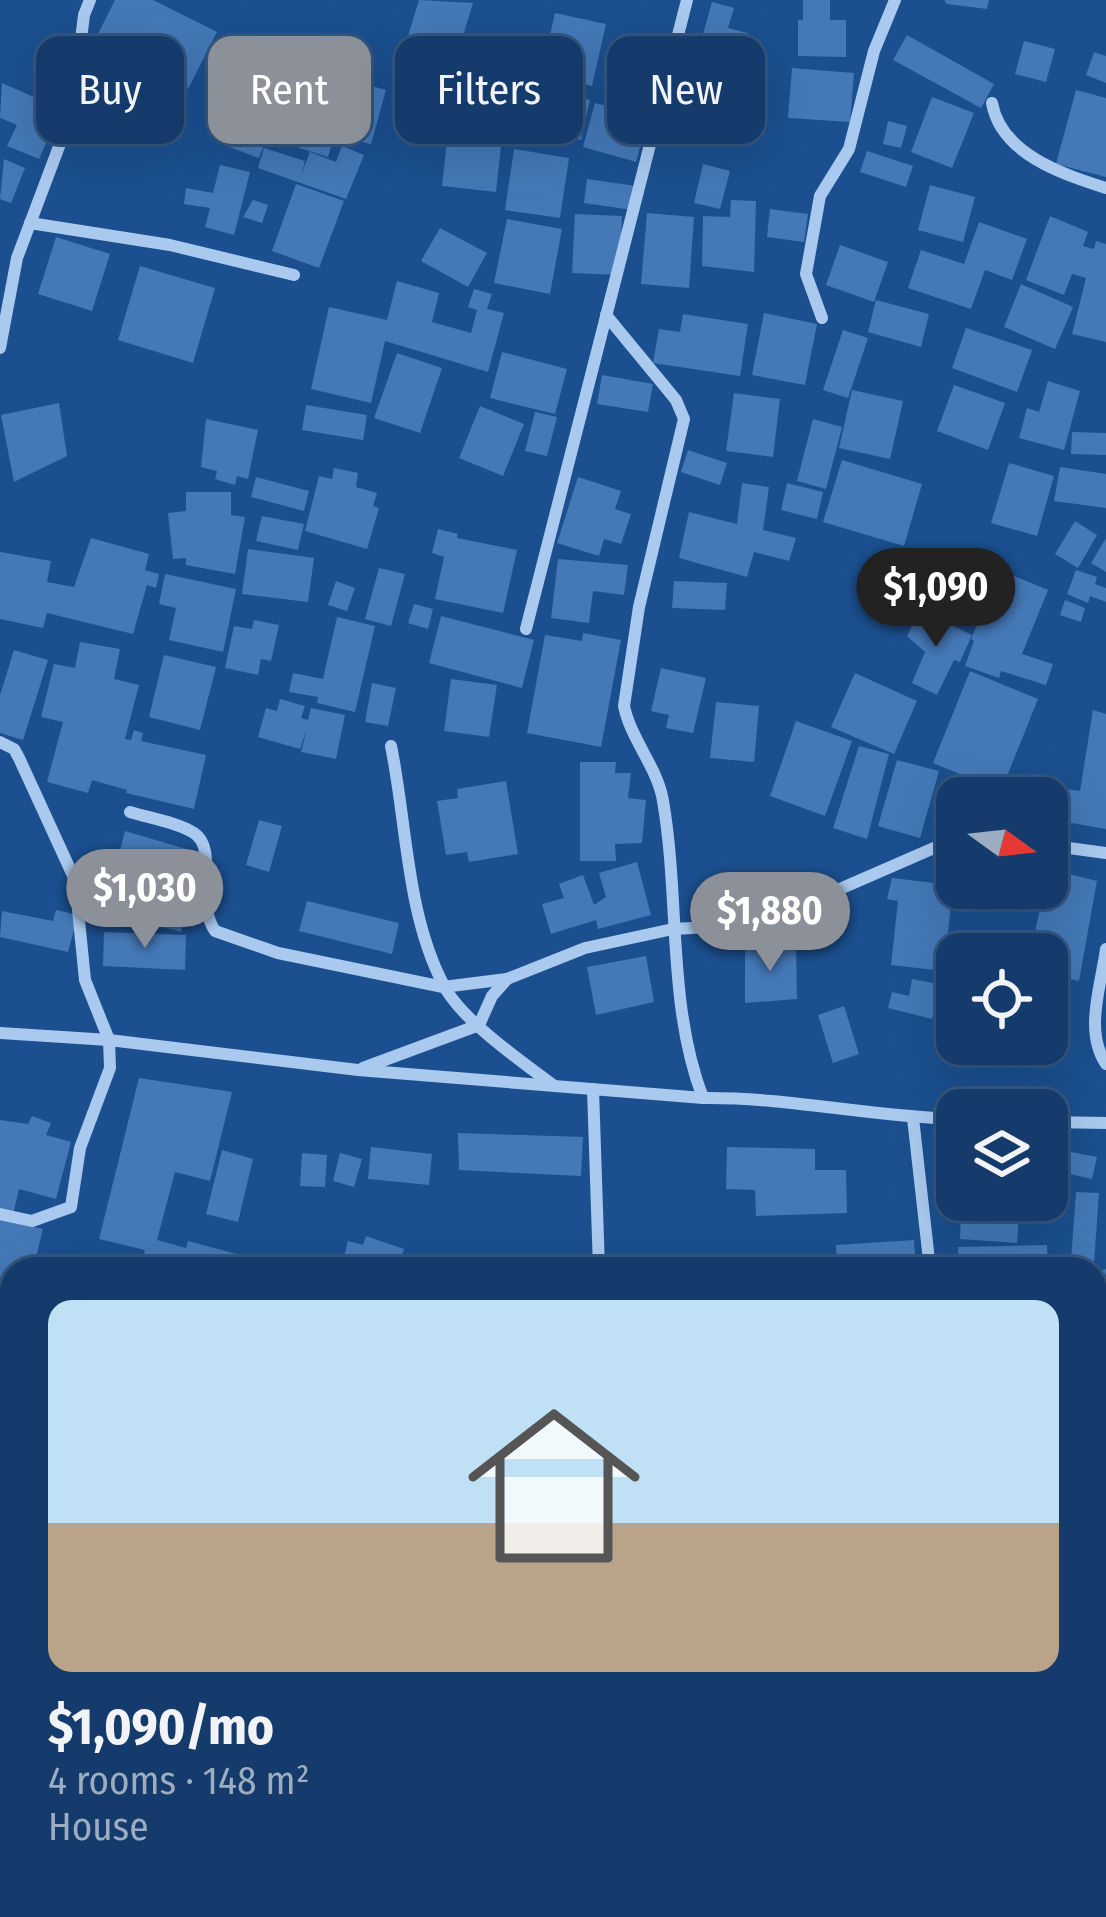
<!DOCTYPE html>
<html lang="en">
<head>
<meta charset="utf-8">
<style>
  body { margin:0; font-family:"Fira Sans Condensed",sans-serif; background:#214673; color:#f1f3f6; height:100vh; display:flex; flex-direction:column; font-size:45px; white-space:nowrap }
  * { box-sizing:border-box; margin:0 }
  p { font-size:39px; color:#9dadc1 }
  .icon { flex:none; width:66px; height:66px; fill:none; stroke:currentColor; stroke-width:2; stroke-linecap:round; stroke-linejoin:round }
  .map { position:relative; flex:1; overflow:hidden }
  .side { position:absolute; left:0px; top:1257px; width:1107px; height:660px; display:flex; flex-direction:column; background:#143b6b; border-radius:36px 36px 0 0; box-shadow:0 12px 48px #0002,0 0 0 3px #33557e }
  .side>* { flex:none }
  .top-card { position:absolute; left:36px; top:36px; width:1035px; height:108px; display:flex; gap:24px }
  .needle { width:78px; rotate:105deg }
  .controls { position:absolute; left:936px; top:777px; display:grid; gap:24px }
  .controls a { display:grid; place-items:center; width:132px; height:132px; border-radius:24px; background:#143b6b; box-shadow:0 12px 48px #0002,0 0 0 3px #33557e; font-size:60px }
  .price { position:absolute; translate:-50% -102px; padding:0 27px; border-radius:42px; background:#8c9099; color:#fff; font-size:39px; line-height:78px; filter:drop-shadow(0 3px 6px #0008) }
  .price::after { content:''; position:absolute; left:50%; top:72px; width:36px; height:27px; margin-left:-18px; background:inherit; clip-path:polygon(0 0,100% 0,50% 100%) }
  .price.on { background:#222; color:#fff }
  ul { padding:0; list-style:none }
  li { display:grid; align-content:center; gap:24px; height:636px; padding:0 48px }
  li span { display:grid; place-items:center; height:372px; border-radius:24px; color:#555 }
  li>.icon { margin-inline-start:auto }
  span .icon { width:216px; height:216px; fill:#fffc; stroke-width:1 }
  li b { font-size:51px }
  .pill { padding:0 42px; border-radius:24px; background:#143b6b; box-shadow:0 12px 48px #0002,0 0 0 3px #33557e; font-size:42px; line-height:108px }
  .pill.on { background:#8c9099; color:#fff }
  .map>svg:first-child { display:block }
  .building { fill:#4478b7 }
  .lines { fill:none; stroke-linecap:round; stroke-linejoin:round }
  .minor { stroke:#a9c9ee; stroke-width:12 }
</style>
</head>
<body>
<div class="map">
<svg width="1106" height="1917" viewBox="0 0 1106 1917">
  <rect width="100%" height="100%" fill="#1b4f8f"/>
  <g class="building">
    <path d="M115 0H153L217 32 188 89 94 42Z"/>
    <path d="M419 0 473 3 458 52 408 36Z"/>
    <path d="M803 0H830V20H846V57L798 56V20H803Z"/>
    <path d="M944 0H989L987 9 947 4Z"/>
    <path d="M712 2 734 8 728 28 748 33 742 55 701 41Z"/>
    <path d="M555 13 606 24 592 86 541 75Z"/>
    <path d="M470 33 526 57 516 81 460 57Z"/>
    <path d="M907 35 994 84 981 108 893 60Z"/>
    <path d="M1024 41 1055 49 1046 82 1015 74Z"/>
    <path d="M256 48 301 65 289 96 244 77Z"/>
    <path d="M1094 52 1106 56V83L1086 75Z"/>
    <path d="M692 53 737 63 730 92 720 90 718 99 683 91Z"/>
    <path d="M404 54 461 65 449 123 393 112Z"/>
    <path d="M615 58 658 68 652 94 609 85Z"/>
    <path d="M115 63 149 73 132 131 103 122 100 134 88 130 92 118 98 120Z"/>
    <path d="M792 68 854 73 850 122 788 118Z"/>
    <path d="M339 77 386 90 371 144 324 132Z"/>
    <path d="M2 83 61 109 39 159 7 146 17 125 0 118Z"/>
    <path d="M546 90 590 100 581 140 537 130Z"/>
    <path d="M1076 90 1106 98V177L1056 164Z"/>
    <path d="M238 93 278 108 259 158 219 143Z"/>
    <path d="M932 97 974 113 952 168 911 152Z"/>
    <path d="M595 103 648 117 636 162 583 147Z"/>
    <path d="M888 121 907 126 901 148 883 144Z"/>
    <path d="M290 123 334 137 328 157 284 143Z"/>
    <path d="M447 140 501 146 496 192 442 186Z"/>
    <path d="M342 146 364 155 346 199 258 168 264 148 305 161 301 175 310 152 336 162Z"/>
    <path d="M514 149 569 158 560 218 505 210Z"/>
    <path d="M867 151 913 166 906 187 860 172Z"/>
    <path d="M4 159 25 168 11 203 0 199Z"/>
    <path d="M703 164 730 171 720 209 694 203Z"/>
    <path d="M220 165 250 172 234 235 205 227 210 208 184 204 186 188 213 193Z"/>
    <path d="M587 179 636 186 632 210 584 203Z"/>
    <path d="M296 184 344 201 319 268 272 251Z"/>
    <path d="M930 185 975 197 963 242 918 230Z"/>
    <path d="M253 200 268 205 262 223 243 217Z"/>
    <path d="M731 200 756 201 754 272 702 266 703 216 730 217Z"/>
    <path d="M770 209 808 214 804 242 767 237Z"/>
    <path d="M647 213 694 217 689 288 641 284Z"/>
    <path d="M575 214 622 216 620 275 572 273Z"/>
    <path d="M1050 216 1088 232 1083 246 1094 249 1096 241 1106 244V342L1072 334 1086 278 1072 274 1064 295 1026 280Z"/>
    <path d="M507 219 562 229 550 294 494 283Z"/>
    <path d="M979 222 1027 239 1012 280 985 270 971 309 908 288 921 250 964 264Z"/>
    <path d="M440 228 487 253 468 287 421 261Z"/>
    <path d="M56 237 110 254 92 311 38 294Z"/>
    <path d="M840 245 888 262 874 302 826 285Z"/>
    <path d="M140 266 215 288 193 363 118 340Z"/>
    <path d="M397 281 439 293 432 322 471 333 477 310 468 307 474 289 492 294 487 309 504 313 488 372 385 341 371 403 311 389 329 307 387 320Z"/>
    <path d="M1021 284 1073 307 1055 349 1004 327Z"/>
    <path d="M876 300 929 314 921 347 868 332Z"/>
    <path d="M764 313 817 324 805 385 752 375Z"/>
    <path d="M683 314 748 324 740 376 653 363 659 329 680 332Z"/>
    <path d="M966 328 1032 350 1017 392 952 368Z"/>
    <path d="M843 330 868 338 848 398 823 390Z"/>
    <path d="M502 352 567 369 555 414 490 398Z"/>
    <path d="M397 353 442 368 420 433 374 418Z"/>
    <path d="M602 375 653 384 648 412 597 404Z"/>
    <path d="M1048 381 1080 391 1064 450 1019 438 1027 408 1039 412Z"/>
    <path d="M954 385 1005 403 988 450 937 431Z"/>
    <path d="M852 390 903 401 890 459 839 448Z"/>
    <path d="M734 393 780 399 773 457 726 451Z"/>
    <path d="M59 403 67 456 14 482 1 415Z"/>
    <path d="M306 405 367 415 363 440 302 430Z"/>
    <path d="M480 406 524 424 503 476 459 458Z"/>
    <path d="M535 412 557 417 547 456 525 451Z"/>
    <path d="M206 419 258 430 248 479 237 476 235 485 215 479 217 471 201 467Z"/>
    <path d="M813 419 842 427 826 489 797 481Z"/>
    <path d="M1072 432 1106 433V455L1071 454Z"/>
    <path d="M688 450 727 463 720 485 681 472Z"/>
    <path d="M842 460 922 484 904 546 823 522Z"/>
    <path d="M1009 463 1054 476 1037 536 991 523Z"/>
    <path d="M1060 467 1106 474V508L1054 501Z"/>
    <path d="M334 468 358 473 356 487 377 493 373 506 379 508 367 549 305 531 319 476 332 479Z"/>
    <path d="M256 477 309 491 304 511 251 497Z"/>
    <path d="M578 477 621 491 615 509 631 514 621 544 604 539 599 556 557 543Z"/>
    <path d="M742 483 769 487 763 530 796 538 789 561 754 552 747 577 679 558 689 512 737 524Z"/>
    <path d="M787 483 823 492 817 519 781 510Z"/>
    <path d="M186 492H231V515L245 517 235 574 186 565V558L173 559 168 513 186 511Z"/>
    <path d="M262 516 304 524 298 550 256 541Z"/>
    <path d="M1075 521 1097 535 1078 568 1055 554Z"/>
    <path d="M438 529 458 534 457 538 517 550 503 613 435 599 444 557 432 553Z"/>
    <path d="M91 538 149 554 145 570 159 574 156 588 147 585 133 634 47 613 43 628 0 619V552L51 561 47 582 74 587Z"/>
    <path d="M1106 538V572L1091 563Z"/>
    <path d="M248 549 314 558 308 602 242 594Z"/>
    <path d="M558 559 628 565 624 595 593 591 589 623 551 618Z"/>
    <path d="M379 568 405 574 391 626 365 619Z"/>
    <path d="M1000 570 1048 590 1022 654 1053 664 1046 685 1001 671 999 678 965 666 974 641 971 639Z"/>
    <path d="M1076 570 1097 577 1095 584 1106 588V602L1090 596 1088 603 1067 594Z"/>
    <path d="M165 574 236 589 223 652 169 640 176 608 159 604Z"/>
    <path d="M336 581 355 588 347 611 328 605Z"/>
    <path d="M674 581 727 583 725 610 672 608Z"/>
    <path d="M1065 600 1085 608 1081 622 1060 615Z"/>
    <path d="M414 604 433 609 428 629 408 623Z"/>
    <path d="M919 610 972 635 960 662 954 660 937 695 912 683 925 652 907 636Z"/>
    <path d="M441 616 534 640 522 688 429 663Z"/>
    <path d="M337 617 375 626 355 712 317 703 318 697 289 692 293 673 323 679Z"/>
    <path d="M254 620 279 625 271 661 261 659 258 675 225 668 234 626 252 629Z"/>
    <path d="M583 633 621 640 601 747 527 733 545 635 582 641Z"/>
    <path d="M80 642 120 649 114 679 139 685 125 739 131 740 134 730 143 733 141 741 206 755 194 809 126 793 127 790 92 780 88 793 47 782 63 722 41 717 54 664 75 668Z"/>
    <path d="M14 650 48 660 23 740 0 733V695Z"/>
    <path d="M164 655 216 667 200 730 149 717Z"/>
    <path d="M661 668 706 678 693 733 666 728 669 715 651 711Z"/>
    <path d="M970 671 1038 699 1001 791 933 763Z"/>
    <path d="M855 673 917 701 894 754 831 727Z"/>
    <path d="M451 679 497 685 489 737 444 731Z"/>
    <path d="M372 683 396 688 388 726 365 722Z"/>
    <path d="M280 699 305 706 301 718 308 720 311 708 345 715 336 759 301 752 307 728 300 749 258 737 266 708 277 711Z"/>
    <path d="M716 702 759 706 754 762 710 758Z"/>
    <path d="M1093 710 1106 714V829L1060 821 1064 789 1080 791Z"/>
    <path d="M796 721 852 741 825 816 770 796Z"/>
    <path d="M859 746 889 754 867 839 833 828Z"/>
    <path d="M897 760 939 771 920 838 878 826Z"/>
    <path d="M580 762H616L615 773H631L628 798 646 800 642 843 615 844 616 861H580Z"/>
    <path d="M506 781 518 854 469 862 467 852 446 855 437 801 458 798 457 789Z"/>
    <path d="M259 820 282 826 269 872 246 865Z"/>
    <path d="M125 831 193 851 186 873 119 854Z"/>
    <path d="M115 859 193 877 181 932 102 912Z"/>
    <path d="M637 862 651 915 598 929 596 920 551 934 542 904 564 898 559 884 583 875 594 905 606 897 599 873Z"/>
    <path d="M1049 869 1097 881 1079 981 1047 974V954H1030Z"/>
    <path d="M892 878 953 885 944 971 891 965 898 901 887 899Z"/>
    <path d="M307 901 399 923 392 954 299 931Z"/>
    <path d="M56 910 78 915 68 952 0 937 2 911 53 921Z"/>
    <path d="M104 932 186 935 185 970 103 966Z"/>
    <path d="M745 946H796L797 999 745 1003Z"/>
    <path d="M646 956 654 1002 596 1015 587 967Z"/>
    <path d="M912 979 939 984 932 1019 888 1008 892 992 909 996Z"/>
    <path d="M844 1006 859 1054 833 1063 818 1015Z"/>
    <path d="M139 1078 232 1092 210 1181 175 1172 157 1240 186 1248 188 1241 292 1269H140L145 1250 99 1239Z"/>
    <path d="M32 1116 51 1123 46 1135 71 1142 56 1199 19 1189 13 1215 0 1212V1120L28 1124Z"/>
    <path d="M458 1133 583 1137 581 1176 459 1170Z"/>
    <path d="M371 1147 432 1154 429 1185 368 1179Z"/>
    <path d="M727 1147 815 1149V1170H846L847 1213 756 1216 755 1190 726 1189Z"/>
    <path d="M222 1150 253 1159 238 1222 206 1214Z"/>
    <path d="M1061 1150 1097 1157 1092 1179 1057 1171Z"/>
    <path d="M302 1153 327 1155 325 1187 300 1186Z"/>
    <path d="M340 1153 362 1159 354 1187 333 1181Z"/>
    <path d="M1076 1192 1099 1193 1094 1263 1071 1261Z"/>
    <path d="M961 1213 1019 1217 1017 1243 960 1239Z"/>
    <path d="M0 1219 43 1229 33 1269H12V1283L0 1280Z"/>
    <path d="M366 1236 404 1249 399 1263 387 1258 384 1269 342 1265 348 1241 363 1245Z"/>
    <path d="M914 1240 916 1269H824V1265H837L836 1245Z"/>
    <path d="M1047 1245 1048 1269H959L958 1247Z"/>
    <path d="M684 1259 720 1261 719 1269H684Z"/>
    <path d="M1106 1269V1327L1095 1330V1272Z"/>
    <path d="M0 1319 12 1322 9 1347 0 1344Z"/>
    <path d="M0 1350 12 1353 2 1409H0Z"/>
    <path d="M1106 1365V1465L1095 1468V1369Z"/>
    <path d="M0 1441 12 1444V1498L0 1495Z"/>
    <path d="M1106 1471V1518L1095 1520V1472Z"/>
    <rect x="1095" y="1533" width="11" height="61"/>
    <path d="M0 1607 12 1612V1673L0 1669Z"/>
    <path d="M3 1681 12 1685V1709L0 1704Z"/>
    <path d="M0 1826 12 1830V1856L0 1852Z"/>
    <path d="M1095 1874H1099L1101 1917H1073L1072 1905H1095Z"/>
    <path d="M248 1905H260L275 1910 273 1917H244Z"/>
    <path d="M392 1905H451L447 1917H410L391 1911Z"/>
    <path d="M573 1905H606L603 1917H570Z"/>
    <path d="M648 1905H678L674 1917H644Z"/>
    <path d="M792 1905H827L824 1917H789Z"/>
    <path d="M943 1905H1066L1065 1917H943Z"/>
  </g>
  <g class="lines">
    <g class="minor">
      <path d="M992 103C1001 154 1062 174 1106 188"/>
      <path d="M30 223 170 245 294 275"/>
      <path d="M606 315 676 400 684 419 639 607 624 706C631 740 658 768 663 801 680 899 667 1004 703 1098"/>
      <path d="M822 318 806 274 820 196 849 149 874 51 895 0"/>
      <path d="M0 348 17 258 72 112 84 15 90 0"/>
      <path d="M526 629 687 0"/>
      <path d="M0 742 14 749 19 758 75 880 85 980 109 1040 110 1068 80 1148 71 1207 32 1221 0 1214"/>
      <path d="M391 746C407 824 406 912 443 984 460 1019 521 1061 553 1085"/>
      <path d="M130 812C149 818 177 822 194 833 219 849 194 900 215 931L278 953 443 987 507 979 585 948 673 929 748 925 787 912 934 848 957 842"/>
      <path d="M1047 845 1106 853"/>
      <path d="M1106 949C1101 986 1084 1031 1106 1064"/>
      <path d="M0 1033 109 1040 358 1070 703 1098C788 1097 872 1117 957 1119"/>
      <path d="M363 1068 479 1025 492 996 507 979"/>
      <path d="M593 1089 599 1269"/>
      <path d="M913 1118 930 1269"/>
      <path d="M1047 1122 1106 1123"/>
      <path d="M0 1427 12 1434"/>
      <path d="M0 1606 12 1581"/>
      <path d="M847 1917 850 1905"/>
    </g>
  </g>
</svg>
<div class="controls">
<a><svg class="needle" viewBox="-14 -14 28 28"><path d="M0-13l5 13h-10z" fill="#e53935"/><path d="M0 13l5-13h-10z" fill="#9dadc1"/></svg></a>
<a><svg class="icon" aria-label="locate" viewBox="0 0 24 24"><circle cx="12" cy="12" r="6"/><path d="M12 2v4M12 18v4M2 12h4M18 12h4"/></svg></a>
<a><svg class="icon" aria-label="layers" viewBox="0 0 24 24"><path d="M12 4l9 5-9 5-9-5zM3 14l9 5 9-5"/></svg></a>
</div>
<b class="price on" style="left:936px;top:650px">$1,090</b>
<b class="price" style="left:145px;top:951px">$1,030</b>
<b class="price" style="left:770px;top:974px">$1,880</b>
<div class="top-card">
<a class="pill">Buy</a>
<a class="pill on">Rent</a>
<a class="pill">Filters</a>
<a class="pill">New</a>
</div>
<section class="side">
<ul>
<li><span style="background:linear-gradient(#bfe0f5 60%,#b9a48a 0)"><svg class="icon" aria-label="home" viewBox="0 0 24 24"><path d="M3 11l9-7 9 7M6 9v11h12V9"/></svg></span><div><b>$1,090/mo</b><p>4 rooms · 148 m²</p><p>House</p></div></li>
</ul>
</section>
</div>
</body>
</html>
